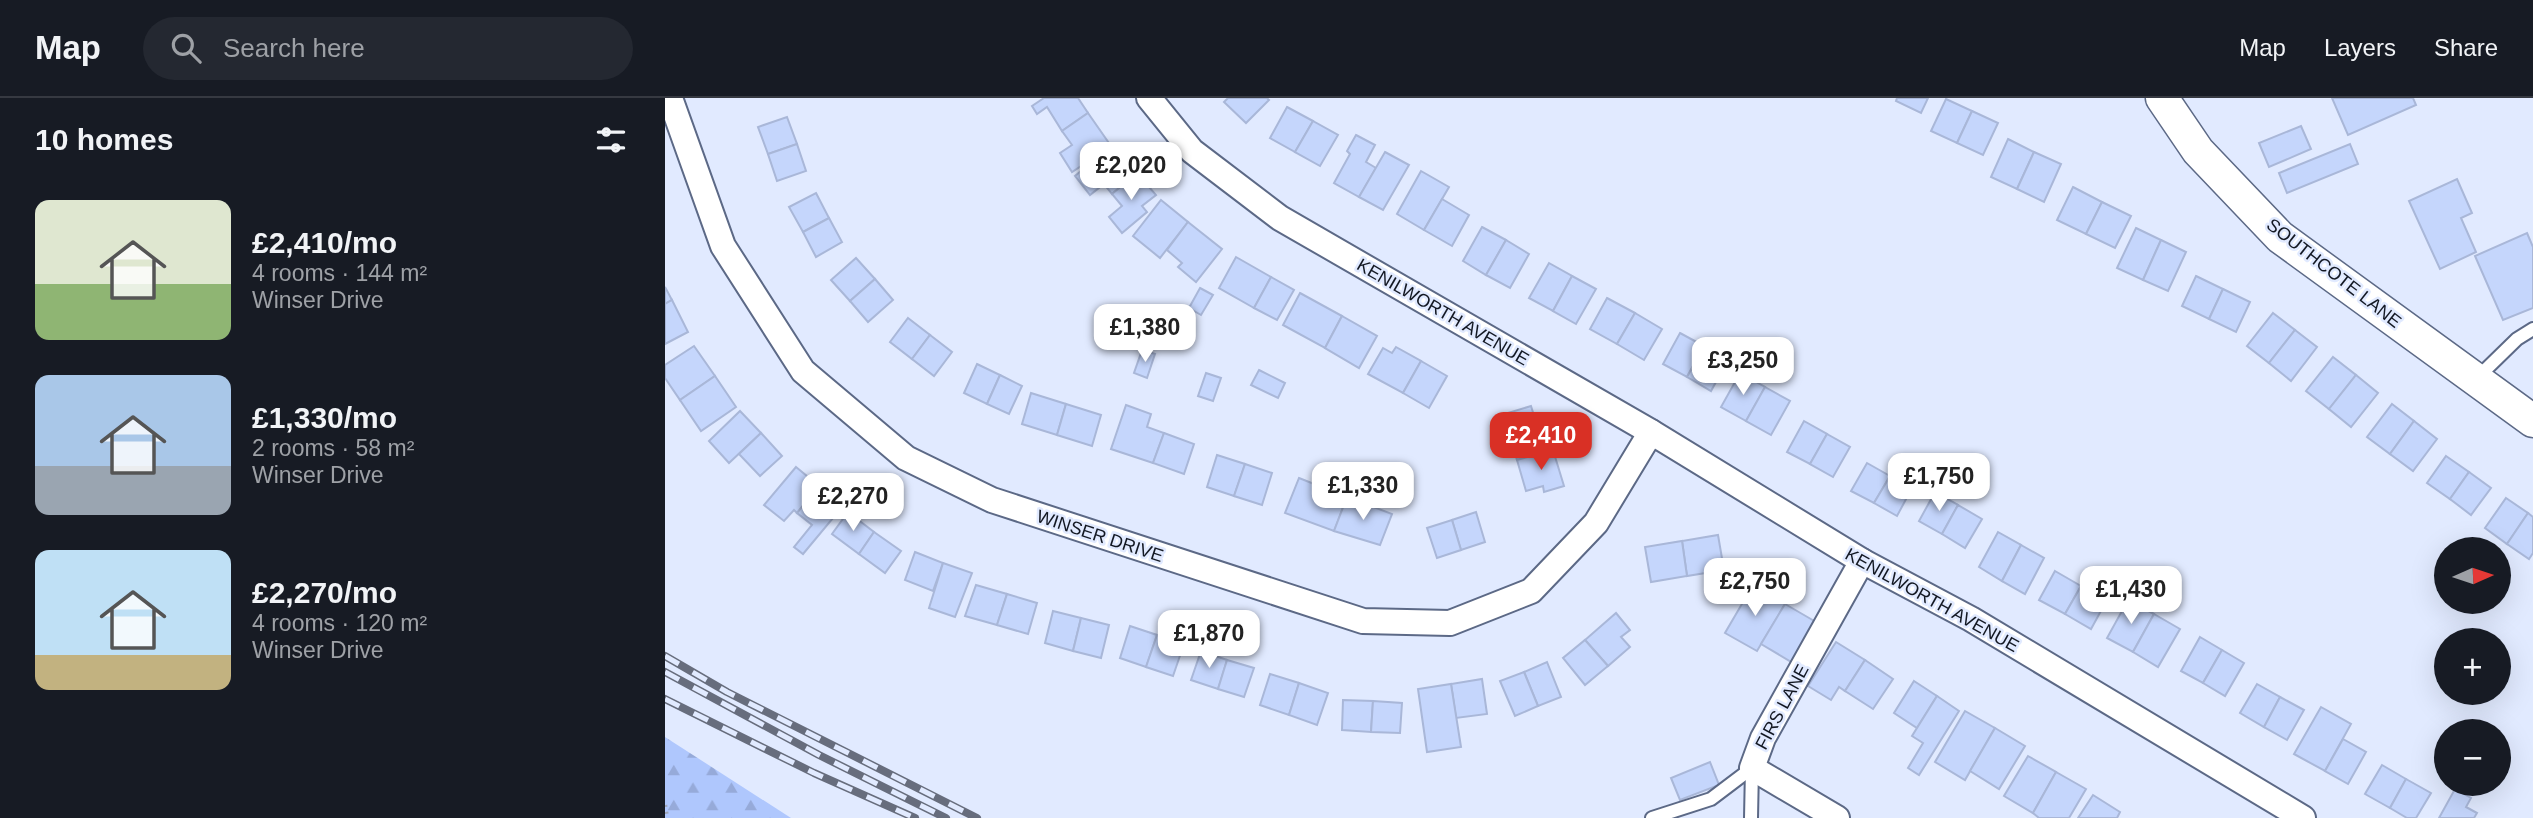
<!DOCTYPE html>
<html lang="en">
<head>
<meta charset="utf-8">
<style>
  body { margin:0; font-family:Arial,sans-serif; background:#242831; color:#f1f3f6; height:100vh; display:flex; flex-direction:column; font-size:26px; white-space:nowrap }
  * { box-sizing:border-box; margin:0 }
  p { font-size:23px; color:#9ea1a6 }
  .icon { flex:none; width:38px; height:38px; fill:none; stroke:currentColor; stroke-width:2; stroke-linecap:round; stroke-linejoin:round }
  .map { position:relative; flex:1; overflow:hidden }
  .panel { display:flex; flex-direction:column; background:#171b24; width:665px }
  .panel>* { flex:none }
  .needle { width:46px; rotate:87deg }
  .controls { position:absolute; left:1769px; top:439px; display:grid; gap:14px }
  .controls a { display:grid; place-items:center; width:77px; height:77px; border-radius:50%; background:#171b24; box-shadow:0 7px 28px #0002; font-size:35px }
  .price { position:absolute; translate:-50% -60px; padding:0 16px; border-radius:14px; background:#fff; color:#222; font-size:23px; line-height:46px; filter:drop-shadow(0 2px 4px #0008) }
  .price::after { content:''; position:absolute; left:50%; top:42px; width:21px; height:16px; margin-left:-10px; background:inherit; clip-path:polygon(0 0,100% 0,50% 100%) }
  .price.on { background:#d93025; color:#fff }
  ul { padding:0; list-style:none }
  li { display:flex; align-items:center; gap:21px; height:175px; padding:0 35px }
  li span { display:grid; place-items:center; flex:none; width:196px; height:140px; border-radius:14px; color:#555 }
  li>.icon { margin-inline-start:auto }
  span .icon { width:84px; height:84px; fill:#fffc; stroke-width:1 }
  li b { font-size:30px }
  h2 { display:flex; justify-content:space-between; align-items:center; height:84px; padding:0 35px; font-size:30px }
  header { display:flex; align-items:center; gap:42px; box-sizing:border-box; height:98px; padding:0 35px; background:#171b24; border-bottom:2px solid #363941 }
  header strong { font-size:33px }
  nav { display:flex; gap:38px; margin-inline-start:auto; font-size:24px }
  .search { width:490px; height:63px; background:#242831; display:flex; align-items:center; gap:18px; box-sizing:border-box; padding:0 24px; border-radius:38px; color:#9ea1a6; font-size:26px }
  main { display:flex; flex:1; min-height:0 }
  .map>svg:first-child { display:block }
  .forest { fill:url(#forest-firs) }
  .building { fill:#c5d6fc; stroke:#a9b7d8; stroke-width:2 }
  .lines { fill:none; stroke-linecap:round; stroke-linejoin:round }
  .service-casing { stroke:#5c6986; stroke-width:16 }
  .minor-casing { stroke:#5c6986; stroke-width:28 }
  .tertiary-casing { stroke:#5c6986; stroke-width:35 }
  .path { stroke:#9ea5b7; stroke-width:4.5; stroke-dasharray:2 5; stroke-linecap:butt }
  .service { stroke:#fff; stroke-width:12 }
  .minor { stroke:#fff; stroke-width:24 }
  .tertiary { stroke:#fff; stroke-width:32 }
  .rail-casing { stroke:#676d7d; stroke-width:8 }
  .rail { stroke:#e1eaff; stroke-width:5; stroke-dasharray:16; stroke-linecap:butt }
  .labels { text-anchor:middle; stroke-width:5; stroke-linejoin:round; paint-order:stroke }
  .street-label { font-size:18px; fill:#131823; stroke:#e1eaff }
</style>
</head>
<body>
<header>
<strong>Map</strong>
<div class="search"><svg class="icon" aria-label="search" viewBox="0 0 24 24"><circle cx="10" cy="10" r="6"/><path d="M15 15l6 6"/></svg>Search here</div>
<nav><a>Map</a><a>Layers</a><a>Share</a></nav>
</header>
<main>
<section class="panel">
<h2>10 homes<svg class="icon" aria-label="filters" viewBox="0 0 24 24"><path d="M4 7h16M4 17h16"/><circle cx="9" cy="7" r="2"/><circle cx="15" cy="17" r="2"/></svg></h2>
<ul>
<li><span style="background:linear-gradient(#dfe7d0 60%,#8fb573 0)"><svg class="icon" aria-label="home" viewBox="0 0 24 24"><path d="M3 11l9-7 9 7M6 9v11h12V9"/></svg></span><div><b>£2,410/mo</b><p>4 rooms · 144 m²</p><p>Winser Drive</p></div></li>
<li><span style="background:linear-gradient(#a9c7e8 65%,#9aa5b1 0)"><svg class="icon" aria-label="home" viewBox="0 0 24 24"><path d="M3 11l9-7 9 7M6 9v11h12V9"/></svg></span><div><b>£1,330/mo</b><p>2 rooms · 58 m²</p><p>Winser Drive</p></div></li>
<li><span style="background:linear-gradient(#bfe0f5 75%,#c2b280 0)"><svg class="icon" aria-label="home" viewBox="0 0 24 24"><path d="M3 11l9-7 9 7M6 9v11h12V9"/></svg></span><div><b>£2,270/mo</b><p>4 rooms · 120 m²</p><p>Winser Drive</p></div></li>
</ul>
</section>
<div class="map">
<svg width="1868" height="720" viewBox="0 0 1868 720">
  <defs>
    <pattern id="forest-firs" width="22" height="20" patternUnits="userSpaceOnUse" patternTransform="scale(1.75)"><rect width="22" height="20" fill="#afc7fd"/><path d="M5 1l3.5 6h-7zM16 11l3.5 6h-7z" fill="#96aad9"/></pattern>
  </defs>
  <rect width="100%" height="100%" fill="#e1eaff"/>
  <path class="forest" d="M0 639 126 720H0Z"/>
  <g class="building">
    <path d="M379 0H413L423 15 397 33 382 9 372 16 367 8Z"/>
    <path d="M563 0H602L604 2 581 25 559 4Z"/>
    <path d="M1232 0H1263L1256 15 1231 3Z"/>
    <path d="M1667 0H1748L1751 7 1683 37Z"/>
    <path d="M1281 1 1307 13 1292 45 1266 33Z"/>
    <path d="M622 9 648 23 630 54 605 40Z"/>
    <path d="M1307 13 1333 25 1318 57 1292 45Z"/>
    <path d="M423 15 446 48 407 74 395 55 407 47 397 33Z"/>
    <path d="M122 19 132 46 103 56 93 29Z"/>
    <path d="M648 23 673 37 655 68 630 54Z"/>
    <path d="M1636 28 1646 51 1604 69 1594 45Z"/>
    <path d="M691 37 710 47 701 64 711 70 694 99 669 85 685 56 682 53Z"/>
    <path d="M1343 41 1369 54 1352 91 1326 79Z"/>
    <path d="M132 46 141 73 112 83 103 56Z"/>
    <path d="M449 46 472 75 447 96 439 86 425 97 410 78Z"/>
    <path d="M1685 46 1693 66 1622 95 1614 75Z"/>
    <path d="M720 54 744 67 718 112 694 99Z"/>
    <path d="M1369 54 1396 66 1379 104 1352 91Z"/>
    <path d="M756 73 784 89 759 132 732 116Z"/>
    <path d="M472 75 491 97 477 108 482 114 457 135 444 119 457 108 447 96Z"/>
    <path d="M1792 81 1807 115 1796 120 1811 154 1775 171 1744 103Z"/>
    <path d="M1408 89 1437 104 1421 136 1392 122Z"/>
    <path d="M151 95 164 120 138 134 124 109Z"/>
    <path d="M777 101 804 117 787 148 759 132Z"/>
    <path d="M496 102 523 124 495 160 468 138Z"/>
    <path d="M1437 104 1466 118 1450 150 1421 136Z"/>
    <path d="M164 120 177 144 151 159 138 134Z"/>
    <path d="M523 124 557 151 531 184 513 169 517 165 502 152Z"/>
    <path d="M817 129 841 142 821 177 798 163Z"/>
    <path d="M1471 130 1496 142 1478 182 1452 170Z"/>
    <path d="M1862 135 1868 149V210L1838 222 1810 158Z"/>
    <path d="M841 142 864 156 845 190 821 177Z"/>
    <path d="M1496 142 1521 154 1503 193 1478 182Z"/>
    <path d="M571 159 606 179 589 210 554 190Z"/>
    <path d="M191 160 210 181 185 203 166 182Z"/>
    <path d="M884 165 907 178 888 213 864 200Z"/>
    <path d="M907 178 931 191 911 226 888 213Z"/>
    <path d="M1531 178 1558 191 1544 221 1517 208Z"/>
    <path d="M606 179 629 192 612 222 589 210Z"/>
    <path d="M210 181 228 202 203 224 185 203Z"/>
    <path d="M0 189 7 202 0 206Z"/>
    <path d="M535 190 548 197 536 217 524 210Z"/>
    <path d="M1558 191 1585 204 1571 234 1544 221Z"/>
    <path d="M635 195 677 218 660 250 618 227Z"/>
    <path d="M942 200 970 215 952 246 925 231Z"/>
    <path d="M7 202 23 234 0 246V206Z"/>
    <path d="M970 215 997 231 979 262 952 246Z"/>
    <path d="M1608 215 1630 232 1604 265 1582 248Z"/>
    <path d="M677 218 712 238 694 270 660 250Z"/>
    <path d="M243 220 265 237 247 261 225 244Z"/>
    <path d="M1630 232 1652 249 1626 283 1604 265Z"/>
    <path d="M1015 235 1039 248 1022 279 998 266Z"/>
    <path d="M265 237 287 254 269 278 247 261Z"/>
    <path d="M29 248 50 278 15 302 0 280V267Z"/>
    <path d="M1039 248 1063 262 1046 293 1022 279Z"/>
    <path d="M731 249 756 263 738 295 703 276 718 250 727 255Z"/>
    <path d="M477 252 490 256 482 280 469 275Z"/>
    <path d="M1668 259 1691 277 1664 311 1641 293Z"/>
    <path d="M756 263 782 278 764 310 738 295Z"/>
    <path d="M312 266 335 277 322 306 299 295Z"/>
    <path d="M594 272 620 285 613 300 586 287Z"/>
    <path d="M541 275 556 280 548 303 533 298Z"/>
    <path d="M1075 275 1100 289 1081 323 1056 309Z"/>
    <path d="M335 277 357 288 344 316 322 306Z"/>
    <path d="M1691 277 1713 295 1686 329 1664 311Z"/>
    <path d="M50 278 71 309 36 333 15 302Z"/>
    <path d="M1100 289 1125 303 1106 337 1081 323Z"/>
    <path d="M366 295 401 306 392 337 357 326Z"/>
    <path d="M401 306 436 317 427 348 392 337Z"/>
    <path d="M1727 306 1749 323 1725 356 1702 339Z"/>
    <path d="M461 307 486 316 482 329 499 335 488 365 446 351Z"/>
    <path d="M866 308 871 324 880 321 888 352 852 362 845 338 836 340 830 319Z"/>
    <path d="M75 313 96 335 64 365 44 343Z"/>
    <path d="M1139 323 1162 336 1145 366 1122 354Z"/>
    <path d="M1749 323 1772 341 1748 373 1725 356Z"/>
    <path d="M96 335 117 358 95 378 74 356Z"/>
    <path d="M499 335 529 346 519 376 488 365Z"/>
    <path d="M1162 336 1185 349 1168 379 1145 366Z"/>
    <path d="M888 352 899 388 879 394 878 388 861 393 852 362Z"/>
    <path d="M552 357 580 366 569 398 542 389Z"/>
    <path d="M1781 358 1804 374 1785 401 1762 385Z"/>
    <path d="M1202 365 1225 378 1209 405 1186 393Z"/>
    <path d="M580 366 607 375 597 407 569 398Z"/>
    <path d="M131 369 154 388 132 415 129 412 119 423 99 407Z"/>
    <path d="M1804 374 1826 390 1806 417 1785 401Z"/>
    <path d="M1225 378 1247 390 1232 418 1209 405Z"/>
    <path d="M634 380 682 399 669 433 620 415Z"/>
    <path d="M154 388 178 408 138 456 129 449 147 427 132 415Z"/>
    <path d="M1270 394 1293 407 1277 436 1254 423Z"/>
    <path d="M682 399 727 416 715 447 669 433Z"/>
    <path d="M1841 400 1863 415 1842 446 1820 430Z"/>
    <path d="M1293 407 1317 421 1300 450 1277 436Z"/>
    <path d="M183 414 209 434 194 456 167 436Z"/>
    <path d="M811 414 820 444 796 452 787 422Z"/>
    <path d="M1863 415 1868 419V455L1864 461 1842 446Z"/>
    <path d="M787 422 796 452 772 460 762 430Z"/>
    <path d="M209 434 236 453 220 475 194 456Z"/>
    <path d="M1333 434 1356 447 1337 483 1314 469Z"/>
    <path d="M1053 437 1059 472 1022 478 1017 443Z"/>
    <path d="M1017 443 1022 478 986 484 980 449Z"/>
    <path d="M1356 447 1379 460 1360 496 1337 483Z"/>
    <path d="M250 454 278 465 268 493 240 482Z"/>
    <path d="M278 465 307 475 290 519 264 510Z"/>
    <path d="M1390 473 1416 488 1400 516 1374 502Z"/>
    <path d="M311 487 342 496 332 527 300 518Z"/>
    <path d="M1088 487 1120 506 1092 553 1060 535Z"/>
    <path d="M1416 488 1442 502 1426 531 1400 516Z"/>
    <path d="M342 496 372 505 363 536 332 527Z"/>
    <path d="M1463 502 1489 516 1468 554 1442 540Z"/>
    <path d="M1120 506 1151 524 1128 565 1096 546Z"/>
    <path d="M388 513 416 520 408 553 380 545Z"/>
    <path d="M951 515 965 532 956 539 965 549 943 568 920 542Z"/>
    <path d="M1489 516 1515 531 1493 569 1468 554Z"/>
    <path d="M416 520 444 527 436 560 408 553Z"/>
    <path d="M465 528 492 537 481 569 455 560Z"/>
    <path d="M492 537 519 546 508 578 481 569Z"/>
    <path d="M1535 539 1557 552 1538 585 1516 573Z"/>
    <path d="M920 542 943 568 920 587 898 560Z"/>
    <path d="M1171 544 1200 562 1180 593 1174 589 1166 602 1143 588Z"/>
    <path d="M1557 552 1579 565 1560 598 1538 585Z"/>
    <path d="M536 553 562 562 553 591 526 582Z"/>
    <path d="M562 562 589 570 579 599 553 591Z"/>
    <path d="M1200 562 1228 581 1208 611 1180 593Z"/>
    <path d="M882 564 896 599 873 608 859 574Z"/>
    <path d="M859 574 873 608 850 618 835 583Z"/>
    <path d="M605 576 634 585 624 617 595 607Z"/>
    <path d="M817 581 822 616 791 620 786 586Z"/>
    <path d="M1249 583 1272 598 1252 630 1229 615Z"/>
    <path d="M634 585 663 595 652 627 624 617Z"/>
    <path d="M786 586 796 649 762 654 753 591Z"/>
    <path d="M1592 586 1615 599 1599 629 1575 615Z"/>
    <path d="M1272 598 1294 613 1254 677 1243 670 1258 645 1247 638Z"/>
    <path d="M1615 599 1639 612 1622 642 1599 629Z"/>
    <path d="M678 602 708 603 706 634 677 632Z"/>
    <path d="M708 603 737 605 735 635 706 634Z"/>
    <path d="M1656 609 1686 626 1660 673 1629 656Z"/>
    <path d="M1300 613 1330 630 1300 682 1270 664Z"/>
    <path d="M1330 630 1360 648 1334 691 1305 673Z"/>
    <path d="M1678 641 1701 654 1683 686 1660 673Z"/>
    <path d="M1363 658 1391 674 1368 715 1339 698Z"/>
    <path d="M1045 664 1054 687 1015 702 1006 680Z"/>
    <path d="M1717 667 1741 681 1725 710 1700 696Z"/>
    <path d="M1391 674 1421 691 1404 720H1374L1368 715Z"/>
    <path d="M1741 681 1766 695 1751 720H1742L1725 710Z"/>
    <path d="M1790 691 1806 700 1801 709 1812 715 1809 720H1774Z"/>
    <path d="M1428 697 1455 714 1452 720H1413Z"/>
  </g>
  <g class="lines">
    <defs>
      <g id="service">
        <path d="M1811 281 1852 241 1868 231"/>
        <path d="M987 720 1046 701 1087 670"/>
        <path d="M1086 720 1087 670"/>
      </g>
      <g id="minor">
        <path d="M5 0 58 148 138 273 241 360 327 402 698 523 785 525 866 493 931 425 986 334"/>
        <path d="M484 0 527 53 615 120 986 334 1197 463 1306 521 1638 720"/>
        <path d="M1172 720 1087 670 1098 640 1197 463"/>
      </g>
      <path id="tertiary" d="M1497 0 1533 53 1615 139 1868 323"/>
    </defs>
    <use href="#service" class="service-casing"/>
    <use href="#minor" class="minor-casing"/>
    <use href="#tertiary" class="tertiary-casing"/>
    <path class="path" d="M0 707 2 720"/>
    <use href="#service" class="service"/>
    <use href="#minor" class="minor"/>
    <use href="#tertiary" class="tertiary"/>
    <defs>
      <g id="rail">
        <path d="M0 558 62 594 312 720"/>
        <path d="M0 574 154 657 281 720"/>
        <path d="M0 601 149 675 250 720"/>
      </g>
    </defs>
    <use href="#rail" class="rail-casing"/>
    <use href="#rail" class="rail"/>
  </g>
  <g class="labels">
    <g class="street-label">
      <text transform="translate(1669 175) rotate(38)" y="6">SOUTHCOTE LANE</text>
      <text transform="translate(778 214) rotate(30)" y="6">KENILWORTH AVENUE</text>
      <text transform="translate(435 438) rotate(18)" y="6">WINSER DRIVE</text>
      <text transform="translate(1267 502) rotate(29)" y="6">KENILWORTH AVENUE</text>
      <text transform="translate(1117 609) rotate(-62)" y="6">FIRS LANE</text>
    </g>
  </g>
</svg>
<div class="controls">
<a><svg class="needle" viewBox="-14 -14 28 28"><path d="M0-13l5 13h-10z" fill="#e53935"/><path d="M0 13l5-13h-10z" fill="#9ea1a6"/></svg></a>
<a>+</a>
<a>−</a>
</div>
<b class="price" style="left:466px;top:104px">£2,020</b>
<b class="price" style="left:480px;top:266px">£1,380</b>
<b class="price" style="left:1078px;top:299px">£3,250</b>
<b class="price on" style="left:876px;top:374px">£2,410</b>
<b class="price" style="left:1274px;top:415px">£1,750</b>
<b class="price" style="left:698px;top:424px">£1,330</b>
<b class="price" style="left:188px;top:435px">£2,270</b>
<b class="price" style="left:1090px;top:520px">£2,750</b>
<b class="price" style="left:1466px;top:528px">£1,430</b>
<b class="price" style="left:544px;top:572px">£1,870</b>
</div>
</main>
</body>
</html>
